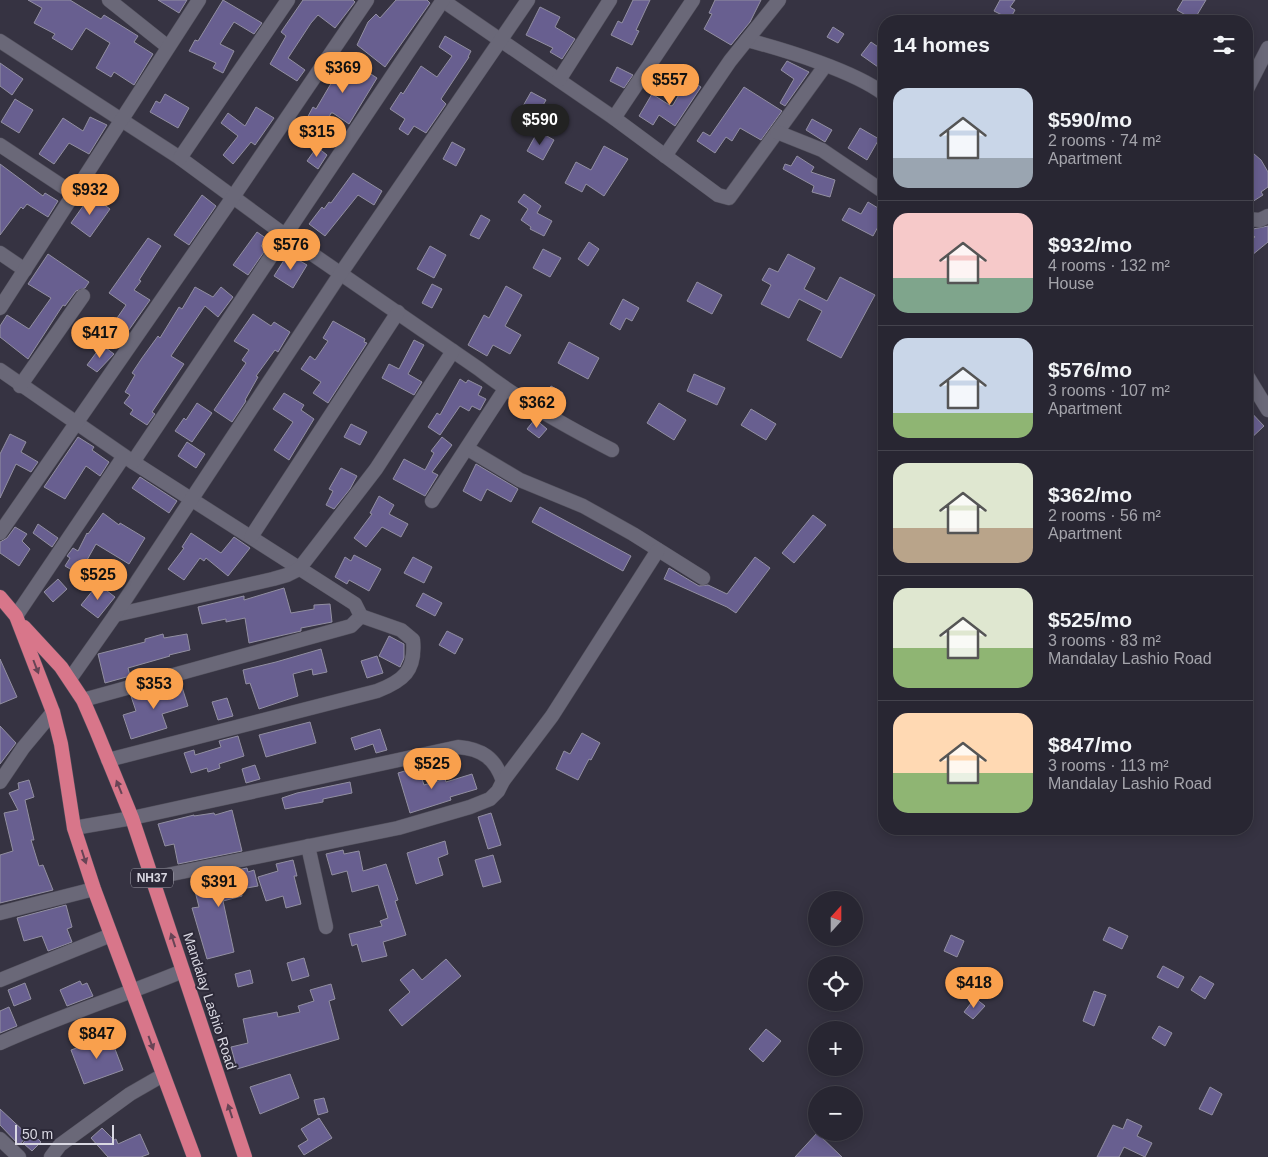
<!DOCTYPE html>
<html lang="en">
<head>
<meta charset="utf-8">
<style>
  body { margin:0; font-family:Arial,sans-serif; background:#34323e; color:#f1f3f6; height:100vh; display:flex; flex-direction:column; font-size:19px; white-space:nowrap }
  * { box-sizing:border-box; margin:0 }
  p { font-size:16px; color:#a5a5ac }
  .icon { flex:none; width:28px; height:28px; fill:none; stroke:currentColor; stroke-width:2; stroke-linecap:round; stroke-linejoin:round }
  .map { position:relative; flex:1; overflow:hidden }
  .details { position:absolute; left:878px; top:15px; width:375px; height:820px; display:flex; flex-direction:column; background:#282632; border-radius:20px; box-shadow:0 2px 12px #0003,0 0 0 1px #44434d }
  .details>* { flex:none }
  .needle { width:32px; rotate:21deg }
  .controls { position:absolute; left:808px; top:891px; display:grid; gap:10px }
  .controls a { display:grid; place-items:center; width:55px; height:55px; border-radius:50%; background:#282632; box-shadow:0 2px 12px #0003,0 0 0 1px #44434d; font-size:25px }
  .scale { position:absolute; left:15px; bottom:12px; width:99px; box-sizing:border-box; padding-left:5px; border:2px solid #d9d8e2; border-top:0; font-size:14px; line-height:18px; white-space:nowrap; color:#d9d8e2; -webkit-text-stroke:4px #2c2938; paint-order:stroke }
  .price { position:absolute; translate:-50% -42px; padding:0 11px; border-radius:18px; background:#f9a04d; color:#111; font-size:16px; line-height:32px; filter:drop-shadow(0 1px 2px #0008) }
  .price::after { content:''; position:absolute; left:50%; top:30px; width:15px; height:11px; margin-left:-8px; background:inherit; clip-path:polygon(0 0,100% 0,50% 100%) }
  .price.selected { background:#222; color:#fff }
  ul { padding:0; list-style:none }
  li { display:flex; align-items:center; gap:15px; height:125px; padding:0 15px }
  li+li { border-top:1px solid #44434d }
  li span { display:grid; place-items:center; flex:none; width:140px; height:100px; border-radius:15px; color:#555 }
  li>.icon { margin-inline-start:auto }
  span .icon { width:60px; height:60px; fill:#fffc; stroke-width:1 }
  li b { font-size:21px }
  h2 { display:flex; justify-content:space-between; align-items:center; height:60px; padding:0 15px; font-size:21px }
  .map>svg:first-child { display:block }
  .building { fill:#685f90; stroke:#928fa1 }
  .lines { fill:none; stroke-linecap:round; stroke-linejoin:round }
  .minor-casing { stroke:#52505c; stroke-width:15 }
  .trunk-casing { stroke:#52505c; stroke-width:15 }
  .minor { stroke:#6a6878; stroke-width:14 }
  .trunk { stroke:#d8768a; stroke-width:14 }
  .oneway { fill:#684455 }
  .labels { text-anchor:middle; stroke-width:4; stroke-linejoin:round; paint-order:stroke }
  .shield { fill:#2c2938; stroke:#a5a4af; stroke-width:1 }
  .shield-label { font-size:12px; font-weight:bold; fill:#d9d8e2 }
  .street-label { font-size:14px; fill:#d9d8e2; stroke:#2c2938 }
</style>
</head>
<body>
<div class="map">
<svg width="1268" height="1157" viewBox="0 0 1268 1157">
  <rect width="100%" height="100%" fill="#363342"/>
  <g class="building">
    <path d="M28 0H70L101 19 104 15 138 36 134 42 153 54 134 85 114 72 111 77 96 68 110 43 86 28 72 50 52 38 55 34 34 23 42 8Z"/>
    <path d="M158 0H187L179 13Z"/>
    <path d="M223 0 262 23 254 34 234 22 220 44 234 51 223 73 213 68 216 63 189 51 195 40 198 41Z"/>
    <path d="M303 0H353L355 2 335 28 318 15 311 23 288 58 305 70 297 81 270 64 286 36 281 32Z"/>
    <path d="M396 0H427L430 3 385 67 357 45 368 22 376 14 380 18Z"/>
    <path d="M633 0H650L636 30 639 31 632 45 611 35 618 21 622 23Z"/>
    <path d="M715 0H761L750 22 731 45 704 29 712 14 709 13Z"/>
    <path d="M1000 0H1015L1010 7 1015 10 1010 19 994 11Z"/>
    <path d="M1183 0H1206L1194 20 1177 10Z"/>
    <path d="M540 7 560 17 555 27 575 39 562 59 550 52 553 48 526 35Z"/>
    <path d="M833 27 844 34 838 43 827 37Z"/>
    <path d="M445 36 471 51 468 57H469L441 99 446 104 426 133 414 126 408 135 399 129 405 119 390 109 401 92 403 94 421 66 437 77 452 56 439 47Z"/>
    <path d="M871 42 884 51V60L878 67 861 55Z"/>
    <path d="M342 58 345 60 346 58 377 78 349 124 333 113H331L323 129 306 120 313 107 316 109 336 75 332 72Z"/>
    <path d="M787 61 809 72 785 106 780 103 794 79 781 70Z"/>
    <path d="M0 63 23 79 12 95 0 86Z"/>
    <path d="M617 67 633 75 624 88 610 81Z"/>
    <path d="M688 79 701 87 675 126 659 115 653 125 639 116 652 94 671 106 673 105Z"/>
    <path d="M744 87 782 111 761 140 740 128 732 141 726 137 715 153 697 141 703 132 710 136Z"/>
    <path d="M531 92 546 100 534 121 519 113Z"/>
    <path d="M165 94 189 108 178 128 150 112 156 101 160 103Z"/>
    <path d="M15 99 33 110 19 133 1 122Z"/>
    <path d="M256 107 274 118 255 145 251 142 233 164 223 155 238 136 221 123 228 113 245 126Z"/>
    <path d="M90 117 107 125 89 154 69 143 54 164 39 154 63 118 83 131Z"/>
    <path d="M812 119 832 130 825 142 806 130Z"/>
    <path d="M860 128 879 139 867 160 848 148Z"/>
    <path d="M538 131 554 140 543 160 527 151Z"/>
    <path d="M452 142 465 149 456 166 443 159Z"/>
    <path d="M604 146 628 159 604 196 586 184 582 192 565 183 576 162 591 170Z"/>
    <path d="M317 147 327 155 318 169 307 161Z"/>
    <path d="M1246 147 1261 160 1268 172V187L1261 192 1263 195 1252 202 1250 200 1246 203Z"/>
    <path d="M797 156 814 167 811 172 835 180 830 197 812 192 814 186 783 169 785 164 791 166Z"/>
    <path d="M0 164 43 196 45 193 58 201 48 217 27 204 23 209 21 207 0 235Z"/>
    <path d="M353 173 382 191 374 205 358 195 325 236 309 224 322 207 324 209 329 202 331 203Z"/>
    <path d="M524 194 541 206 537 213 552 221 544 236 530 229 531 227 521 220 528 209 518 202Z"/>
    <path d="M91 195 110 209 90 237 71 223Z"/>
    <path d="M202 195 216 206 189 245 174 235Z"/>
    <path d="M868 202 878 208 877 210 884 213V225L880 223 873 236 842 220 849 208 861 214Z"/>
    <path d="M481 215 490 220 479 239 470 235Z"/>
    <path d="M1268 226V242L1246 260V244L1255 237 1248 230Z"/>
    <path d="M257 232 267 239 261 246 266 249 248 275 233 265Z"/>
    <path d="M148 238 161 246 139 280 141 281 134 290 150 300 126 334 113 324 126 305 109 293Z"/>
    <path d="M589 242 599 249 588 266 578 259Z"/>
    <path d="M430 246 446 255 434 278 417 269Z"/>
    <path d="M543 249 561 258 550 277 533 268Z"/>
    <path d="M48 254 89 282 85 288 76 291 65 306 63 305 28 359 0 337V326L7 315 29 329 51 298 28 284Z"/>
    <path d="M288 254 307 265 293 288 274 276Z"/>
    <path d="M788 254 815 268 804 289 827 301 840 277 875 295 841 358 807 340 822 311 799 299 789 318 761 304 771 285 762 280 769 268 778 272Z"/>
    <path d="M697 282 722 295 712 314 687 301Z"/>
    <path d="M432 284 442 289 432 308 422 303Z"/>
    <path d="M506 286 522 295 505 326 521 335 510 354 493 345 487 356 468 345 484 315 489 318Z"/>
    <path d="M195 287 213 297 221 287 233 297 218 317 205 306 171 356 184 364 152 412 155 414 147 425 130 414 133 410 124 403 130 395 125 392 135 375 132 373 142 358 158 336 160 338 179 307 182 309Z"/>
    <path d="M623 299 639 308 632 321 626 318 620 330 610 324Z"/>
    <path d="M253 314 271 326 274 322 290 332 278 352 275 350 256 376 258 377 245 400 246 401 232 422 214 410 246 363 242 360 249 350 234 341Z"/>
    <path d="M333 321 365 339 364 342 367 343 328 403 313 393 321 382 301 369 310 356 315 360 328 341 323 338Z"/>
    <path d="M414 340 424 345 408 374 422 382 414 395 382 378 389 364 399 369Z"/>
    <path d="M569 342 599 358 588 379 558 363Z"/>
    <path d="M102 345 114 354 97 372 87 365Z"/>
    <path d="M694 374 725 388 717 405 687 391Z"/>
    <path d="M460 379 466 383 468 380 482 387 478 395 486 399 480 410 472 406 469 411 460 406 440 435 428 427 437 413 440 415Z"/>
    <path d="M551 386 563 393 558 403 545 396Z"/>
    <path d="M284 393 304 405 301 410 314 419 289 460 274 450 293 422 273 409Z"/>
    <path d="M197 403 212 413 192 442 175 431 184 418 186 420Z"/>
    <path d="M659 403 686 420 674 440 647 423Z"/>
    <path d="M1246 407 1264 426 1246 443Z"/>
    <path d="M751 409 776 424 766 440 741 425Z"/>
    <path d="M535 419 547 429 539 438 527 429Z"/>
    <path d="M351 424 367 432 360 445 344 437Z"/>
    <path d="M10 434 26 442 21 452 38 462 31 472 16 464 0 498V454Z"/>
    <path d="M78 437 94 447 92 450 109 462 100 476 86 466 65 499 44 487Z"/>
    <path d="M442 437 452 445 432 472 438 475 425 496 393 479 404 459 425 470 434 453 431 451Z"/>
    <path d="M187 442 205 454 196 468 178 456Z"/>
    <path d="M476 464 518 489 511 502 487 489 481 501 463 491Z"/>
    <path d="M341 468 357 476 350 489 334 509 326 505 333 491 329 489Z"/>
    <path d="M140 477 177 501 169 513 132 488Z"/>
    <path d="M379 496 394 505 389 514 408 524 401 537 382 527 366 547 354 538 372 514 370 513Z"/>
    <path d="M540 507 631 556 623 571 532 522Z"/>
    <path d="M103 513 119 525 120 523 145 538 129 564 96 544 87 560 77 573 65 566 70 558 67 556 73 548 78 551 87 533 88 534Z"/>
    <path d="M813 515 826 525 794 563 782 553Z"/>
    <path d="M38 524 58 538 52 547 33 533Z"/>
    <path d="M15 527 27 534 22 541 30 549 19 566 0 553V542L7 538Z"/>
    <path d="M191 533 221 553 234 537 250 548 228 576 206 558 204 561 200 558 184 580 168 569 184 548 182 547Z"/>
    <path d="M354 555 381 569 369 591 349 580 347 584 335 577 345 557 351 561Z"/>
    <path d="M413 557 432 567 424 583 404 573Z"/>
    <path d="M755 557 770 568 736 613 727 607 664 579 669 568 699 586 708 585 727 594Z"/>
    <path d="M58 579 67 589 53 602 44 592Z"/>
    <path d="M98 584 115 597 98 618 81 605Z"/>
    <path d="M284 588 291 613 314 609V605L330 604 332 622 301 628V631L249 643 245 618 226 622V619L202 624 198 607 244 596V600Z"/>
    <path d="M423 593 442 603 435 616 416 606Z"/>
    <path d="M447 631 463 639 455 654 439 645Z"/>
    <path d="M163 634 164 638 187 634 190 650 169 655 170 656 128 668 130 676 105 683 98 654 145 642V639Z"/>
    <path d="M389 636 404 644V658L400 667 379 656Z"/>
    <path d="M321 649 327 672 313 675 312 669 293 674 298 696 259 709 250 683 246 684 243 670 276 662Z"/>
    <path d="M377 656 383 673 367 678 361 661Z"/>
    <path d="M0 659 17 697 0 704Z"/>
    <path d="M181 684 188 706 162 714 167 728 131 739 123 715 136 711 131 696Z"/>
    <path d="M227 698 233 716 218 720 212 702Z"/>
    <path d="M310 722 316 743 266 757 259 735Z"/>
    <path d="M0 726 16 743 0 764Z"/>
    <path d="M380 729 387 750 376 753 373 744 355 750 351 738Z"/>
    <path d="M582 733 600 743 591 760 589 759 578 780 556 769 564 751 570 754Z"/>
    <path d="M238 736 244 756 219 764 220 768 208 772 207 768 191 773 184 753 194 750 195 755 221 747 219 741Z"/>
    <path d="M255 765 260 779 246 783 242 769Z"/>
    <path d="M418 767 424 785 445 779 446 782 472 774 477 789 450 797 451 800 410 813 398 773Z"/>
    <path d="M29 780 34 797 25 800 34 840H31L39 866 43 865 53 890 0 903V855L13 851 4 813 18 810 9 793 19 789 18 783Z"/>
    <path d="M350 782 352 793 323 799V802L285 809 282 798 297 793Z"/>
    <path d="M232 810 242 851 178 864 174 844 165 846 158 824 194 815V816L214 813 215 815Z"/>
    <path d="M491 813 501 845 488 849 478 817Z"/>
    <path d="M445 841 448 854 438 858 443 875 416 884 407 853Z"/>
    <path d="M343 850 344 854 359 851 363 871 386 864 398 900 395 901 406 935 383 942 387 956 362 962 357 944 352 946 349 934 382 926 380 921 388 918 378 885 352 892 347 871 332 875 326 854Z"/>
    <path d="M493 855 501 882 483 887 475 860Z"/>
    <path d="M293 860 297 876H294L301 904 286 908 283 896 266 901 258 877 278 871 276 864Z"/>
    <path d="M247 868 248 872 254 870 258 886 241 889 242 896 223 901 234 952 207 959 192 908 199 907 192 879Z"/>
    <path d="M66 905 72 927 67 929 72 942 48 951 42 936 24 941 17 918Z"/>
    <path d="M1109 927 1128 936 1122 949 1103 940Z"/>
    <path d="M951 935 964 941 957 957 944 951Z"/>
    <path d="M304 958 309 976 292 981 287 963Z"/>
    <path d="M446 959 461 976 402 1026 389 1010 410 992 400 980 413 969 422 980Z"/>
    <path d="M1163 966 1184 977 1178 988 1157 977Z"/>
    <path d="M250 970 253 983 238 987 235 974Z"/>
    <path d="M1200 976 1214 984 1205 999 1191 990Z"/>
    <path d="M80 981 82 985 87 983 93 996 67 1006 60 990Z"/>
    <path d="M25 983 31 999 14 1006 8 990Z"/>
    <path d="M331 984 335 999 329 1001 339 1039 237 1069 231 1047 248 1043 243 1019 277 1012 278 1017 300 1012 298 1006 314 1001 310 990Z"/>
    <path d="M1094 991 1106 995 1094 1026 1083 1021Z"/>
    <path d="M975 998 985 1006 973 1019 964 1012Z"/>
    <path d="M9 1007 17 1026 0 1033V1011Z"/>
    <path d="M1159 1026 1172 1033 1165 1046 1152 1038Z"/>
    <path d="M766 1029 781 1041 763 1062 749 1049Z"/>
    <path d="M110 1036 123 1070 84 1084 71 1050Z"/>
    <path d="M290 1074 299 1098 260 1114 250 1087Z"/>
    <path d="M1210 1087 1222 1094 1212 1115 1199 1109Z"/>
    <path d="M324 1098 328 1112 318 1115 314 1100Z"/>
    <path d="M0 1109 28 1135 19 1145 0 1125Z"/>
    <path d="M319 1118 332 1138 304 1155 298 1146 308 1140 301 1129Z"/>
    <path d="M1127 1119 1142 1126 1137 1136 1152 1143 1145 1157 1124 1147 1119 1157H1097L1113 1125 1123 1129Z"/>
    <path d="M102 1128 114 1140 116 1139 118 1144 140 1134 149 1154 141 1157H108L91 1138Z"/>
    <path d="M32 1133 41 1142 32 1151 23 1143Z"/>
    <path d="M817 1133 842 1157H795Z"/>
  </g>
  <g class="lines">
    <defs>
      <g id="minor">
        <path d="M109 0 168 47"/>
        <path d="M442 0 614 118 718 195 729 198 825 66"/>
        <path d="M747 40C785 50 854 71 884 94"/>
        <path d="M0 41 180 158 286 236 479 369C520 401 565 426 612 450"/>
        <path d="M559 80 610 0"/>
        <path d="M1246 91 1268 48"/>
        <path d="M614 118 693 0"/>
        <path d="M777 132 822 150 884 192"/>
        <path d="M0 145 74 194"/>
        <path d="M665 156 730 61 779 0"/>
        <path d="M180 158 288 0"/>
        <path d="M1246 219 1260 220 1268 216"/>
        <path d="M0 253 25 270"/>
        <path d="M0 308 199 0"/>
        <path d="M0 370 133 462 355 604 361 616 351 626 83 700"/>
        <path d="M1246 374 1268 410"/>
        <path d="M20 386 83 296"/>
        <path d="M468 449 520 480 583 506 633 534 703 578"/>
        <path d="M133 462 443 0"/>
        <path d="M432 501 505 389"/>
        <path d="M0 533 233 197 367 0"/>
        <path d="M251 537 398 312"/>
        <path d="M115 615 273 579 287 575 299 569 376 469 453 351"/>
        <path d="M16 616 124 456"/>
        <path d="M70 679 115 615 341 273 528 0"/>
        <path d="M108 760 377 691C403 681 416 671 413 640L401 630 361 616"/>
        <path d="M0 782 23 748 53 712"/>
        <path d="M74 828 132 818 458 747C482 749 495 758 503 781"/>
        <path d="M308 846 326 927"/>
        <path d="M152 878 398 828 470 807 490 799 498 791 503 781 552 716 658 550"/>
        <path d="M0 913 94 889"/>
        <path d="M0 980 111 935"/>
        <path d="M0 1043C60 1016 122 996 183 971"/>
        <path d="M0 1139 19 1157"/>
        <path d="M51 1157 60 1145 130 1094 163 1075"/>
      </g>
      <g id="trunk">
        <path d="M0 597 16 616 53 712 61 744 74 828 94 889 194 1157"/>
        <path d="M24 627 61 667 83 700 96 730 132 818 245 1157"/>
      </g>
    </defs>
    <use href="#minor" class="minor-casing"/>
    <use href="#trunk" class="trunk-casing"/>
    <use href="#minor" class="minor"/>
    <use href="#trunk" class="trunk"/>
  </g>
  <defs><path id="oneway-solid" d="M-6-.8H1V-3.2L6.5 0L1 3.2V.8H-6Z" transform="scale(1.25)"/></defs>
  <g class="oneway">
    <use href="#oneway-solid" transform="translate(36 667) rotate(69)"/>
    <use href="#oneway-solid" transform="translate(119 787) rotate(-112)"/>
    <use href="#oneway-solid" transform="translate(84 857) rotate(72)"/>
    <use href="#oneway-solid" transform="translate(173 940) rotate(-108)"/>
    <use href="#oneway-solid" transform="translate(151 1043) rotate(70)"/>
    <use href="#oneway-solid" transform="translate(230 1111) rotate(-108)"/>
  </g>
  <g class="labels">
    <rect class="shield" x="131" y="868.5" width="42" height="19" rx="4"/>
    <g class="shield-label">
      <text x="152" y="882">NH37</text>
    </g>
    <g class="street-label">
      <text transform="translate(210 1001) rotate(72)" y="5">Mandalay Lashio Road</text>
    </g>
  </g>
</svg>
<div class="controls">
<a><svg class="needle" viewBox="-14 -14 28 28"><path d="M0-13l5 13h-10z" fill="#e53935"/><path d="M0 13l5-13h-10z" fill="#a5a5ac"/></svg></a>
<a><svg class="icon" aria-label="locate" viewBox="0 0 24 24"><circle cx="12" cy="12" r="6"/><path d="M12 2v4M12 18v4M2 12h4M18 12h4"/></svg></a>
<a>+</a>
<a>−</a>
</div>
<div class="scale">50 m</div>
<b class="price" style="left:343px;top:94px">$369</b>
<b class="price" style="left:670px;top:106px">$557</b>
<b class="price selected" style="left:540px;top:146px">$590</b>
<b class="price" style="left:317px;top:158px">$315</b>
<b class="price" style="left:90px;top:216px">$932</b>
<b class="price" style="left:291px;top:271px">$576</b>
<b class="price" style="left:100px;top:359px">$417</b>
<b class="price" style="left:537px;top:429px">$362</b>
<b class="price" style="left:98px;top:601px">$525</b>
<b class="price" style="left:154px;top:710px">$353</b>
<b class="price" style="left:432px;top:790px">$525</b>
<b class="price" style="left:219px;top:908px">$391</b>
<b class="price" style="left:974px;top:1009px">$418</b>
<b class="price" style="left:97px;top:1060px">$847</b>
<section class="details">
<h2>14 homes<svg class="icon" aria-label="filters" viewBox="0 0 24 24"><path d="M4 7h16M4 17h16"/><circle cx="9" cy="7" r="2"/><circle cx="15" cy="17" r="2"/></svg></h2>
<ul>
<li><span style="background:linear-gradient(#c9d6e8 70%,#9aa5b1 0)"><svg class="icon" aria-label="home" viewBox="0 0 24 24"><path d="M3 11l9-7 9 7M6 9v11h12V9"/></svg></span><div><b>$590/mo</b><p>2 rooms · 74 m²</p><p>Apartment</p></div></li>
<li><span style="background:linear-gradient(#f6c9c9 65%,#7fa58c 0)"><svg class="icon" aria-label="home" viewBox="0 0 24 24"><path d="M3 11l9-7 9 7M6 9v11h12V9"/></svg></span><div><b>$932/mo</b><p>4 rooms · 132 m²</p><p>House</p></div></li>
<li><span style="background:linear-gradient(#c9d6e8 75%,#8fb573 0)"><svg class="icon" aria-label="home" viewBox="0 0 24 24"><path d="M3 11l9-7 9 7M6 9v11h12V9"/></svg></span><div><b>$576/mo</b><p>3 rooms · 107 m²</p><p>Apartment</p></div></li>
<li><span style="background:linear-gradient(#dfe7d0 65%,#b9a48a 0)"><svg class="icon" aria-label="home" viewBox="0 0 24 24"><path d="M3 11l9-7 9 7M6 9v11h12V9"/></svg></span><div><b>$362/mo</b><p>2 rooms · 56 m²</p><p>Apartment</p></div></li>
<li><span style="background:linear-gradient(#dfe7d0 60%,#8fb573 0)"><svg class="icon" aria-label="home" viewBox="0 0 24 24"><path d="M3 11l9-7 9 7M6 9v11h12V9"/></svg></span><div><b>$525/mo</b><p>3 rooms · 83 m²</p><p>Mandalay Lashio Road</p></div></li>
<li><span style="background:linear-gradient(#ffd9b3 60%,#8fb573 0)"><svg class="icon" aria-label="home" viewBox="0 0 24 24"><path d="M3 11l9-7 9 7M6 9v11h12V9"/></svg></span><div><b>$847/mo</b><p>3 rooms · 113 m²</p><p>Mandalay Lashio Road</p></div></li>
</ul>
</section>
</div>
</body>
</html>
